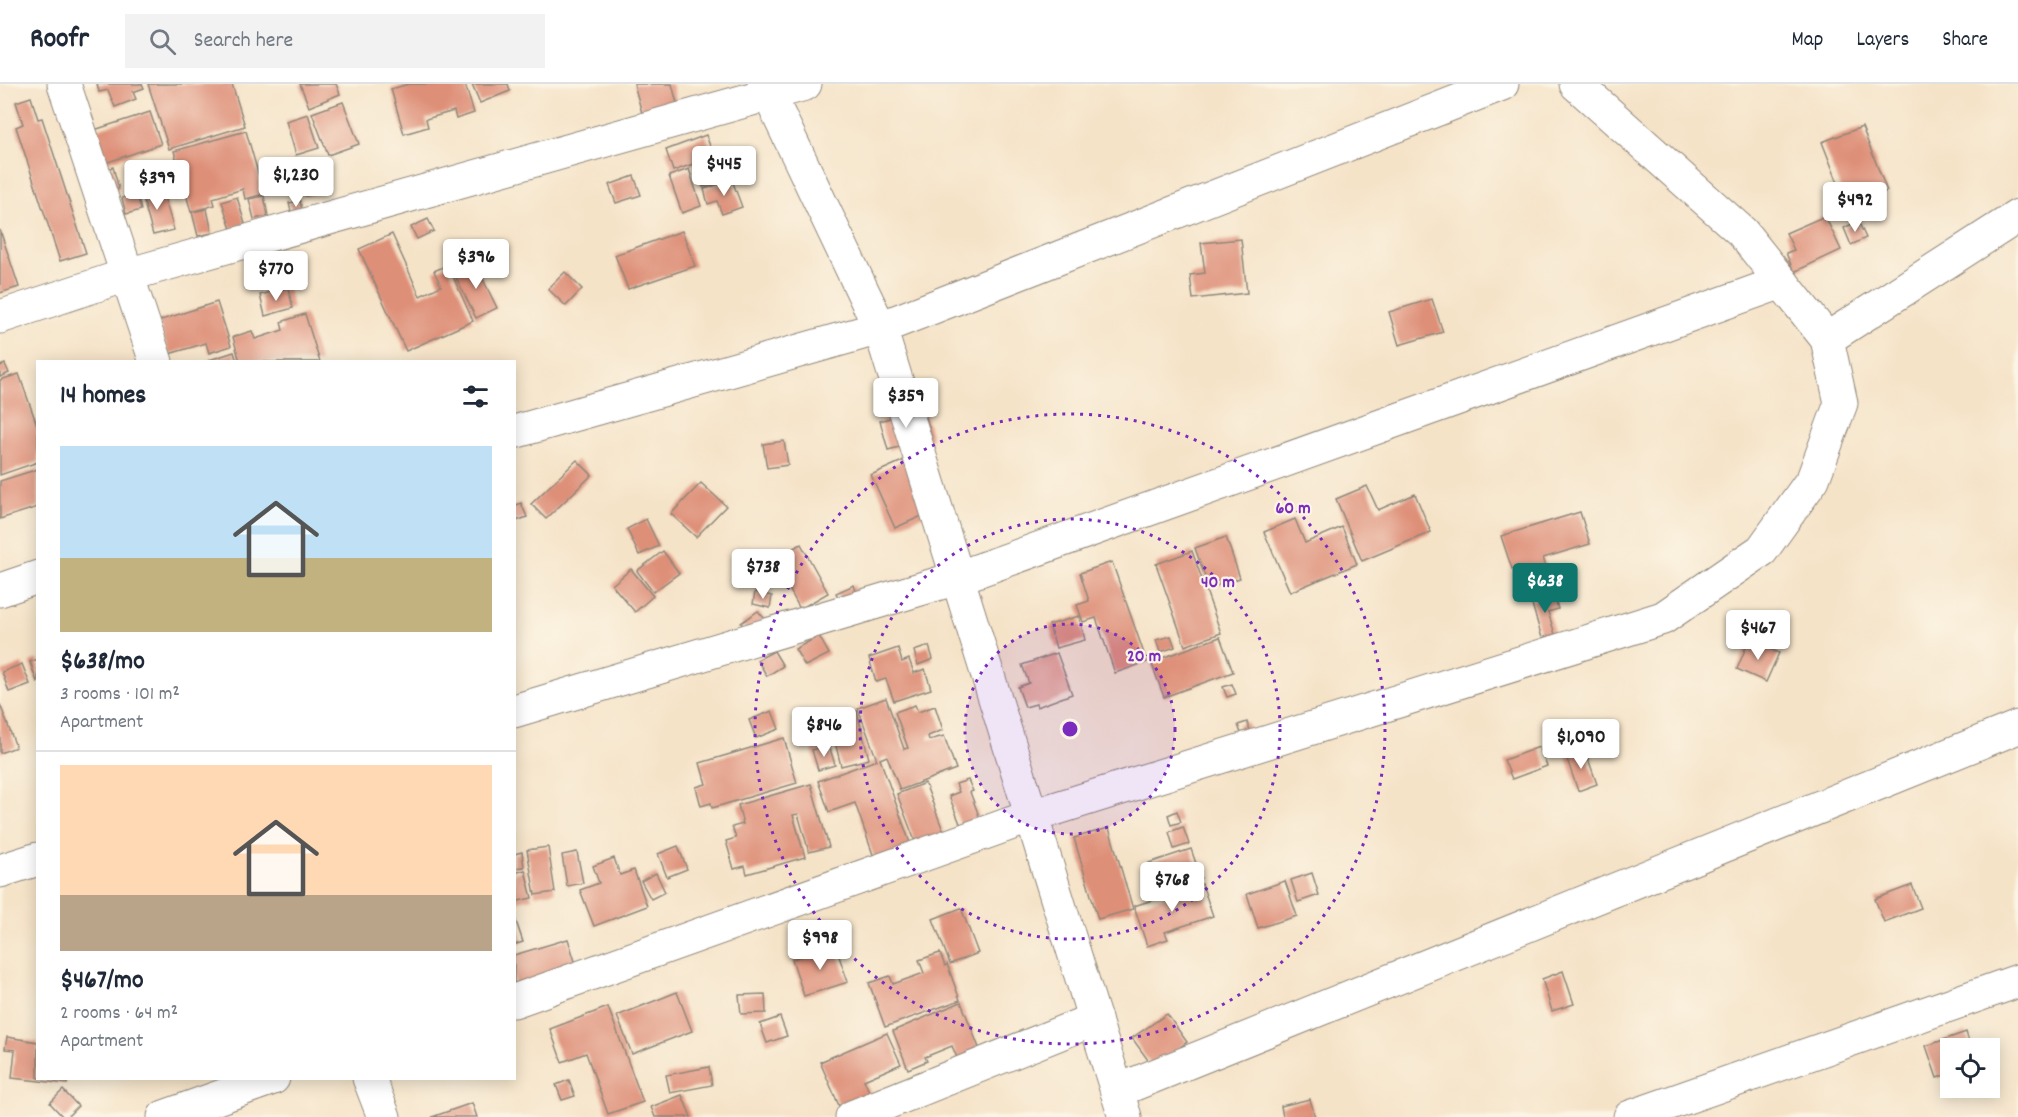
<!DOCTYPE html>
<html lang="en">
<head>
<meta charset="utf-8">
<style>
  body { margin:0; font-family:Dekko,sans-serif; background:#f2f2f3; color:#1f2937; height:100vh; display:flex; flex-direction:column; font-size:22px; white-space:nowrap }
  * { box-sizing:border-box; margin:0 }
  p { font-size:20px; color:#747a83 }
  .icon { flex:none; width:33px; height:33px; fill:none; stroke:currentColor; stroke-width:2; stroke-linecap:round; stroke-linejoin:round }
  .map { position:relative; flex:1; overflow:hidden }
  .details { position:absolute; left:36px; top:276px; width:480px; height:720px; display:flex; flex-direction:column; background:#fff; border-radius:0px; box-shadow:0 3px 15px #0003 }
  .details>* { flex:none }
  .fabs { position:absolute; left:1940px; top:954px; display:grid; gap:12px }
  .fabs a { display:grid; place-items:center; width:60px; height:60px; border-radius:0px; background:#fff; box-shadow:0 3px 15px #0003; font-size:30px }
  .price { position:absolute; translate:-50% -51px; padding:0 14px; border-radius:6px; background:#fff; color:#222; font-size:20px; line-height:39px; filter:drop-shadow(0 2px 3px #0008) }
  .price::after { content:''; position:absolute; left:50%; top:36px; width:18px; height:14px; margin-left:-9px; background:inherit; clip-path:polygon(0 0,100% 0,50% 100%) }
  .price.selected { background:#0f766e; color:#fff }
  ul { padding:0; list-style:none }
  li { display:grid; align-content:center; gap:12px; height:318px; padding:0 24px }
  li+li { border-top:2px solid #e0e1e3 }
  li span { display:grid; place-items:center; height:186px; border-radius:0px; color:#555 }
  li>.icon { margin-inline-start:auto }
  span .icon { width:108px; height:108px; fill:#fffc; stroke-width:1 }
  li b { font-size:26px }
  h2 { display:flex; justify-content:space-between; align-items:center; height:72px; padding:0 24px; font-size:26px }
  header { display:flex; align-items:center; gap:36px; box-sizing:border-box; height:84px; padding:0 30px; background:#fff; border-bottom:2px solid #e0e1e3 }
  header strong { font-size:28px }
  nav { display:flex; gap:33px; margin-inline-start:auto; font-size:21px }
  .search { width:420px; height:54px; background:#f2f2f3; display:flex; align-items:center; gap:15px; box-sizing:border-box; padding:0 21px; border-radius:0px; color:#747a83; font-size:22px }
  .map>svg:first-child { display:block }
  .building { fill:#de8f78 }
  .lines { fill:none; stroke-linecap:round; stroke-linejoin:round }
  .minor-casing { stroke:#90877a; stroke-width:35 }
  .minor { stroke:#fff; stroke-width:33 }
  .ring { fill:none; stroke:#7b2cbf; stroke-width:3; stroke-dasharray:3 6 }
  .centre { fill:#7b2cbf; stroke:#fcf5e5; stroke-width:3 }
  .ring-label { font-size:18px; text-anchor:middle; font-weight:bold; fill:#7b2cbf; stroke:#fcf5e5; stroke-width:4.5; stroke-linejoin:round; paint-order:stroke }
</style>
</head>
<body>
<header>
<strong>Roofr</strong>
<div class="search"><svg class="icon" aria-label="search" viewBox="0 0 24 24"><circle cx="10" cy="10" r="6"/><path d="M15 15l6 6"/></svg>Search here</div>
<nav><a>Map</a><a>Layers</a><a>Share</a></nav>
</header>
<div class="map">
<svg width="2018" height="1033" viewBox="0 0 2018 1033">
  <rect width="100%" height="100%" fill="#fcf5e5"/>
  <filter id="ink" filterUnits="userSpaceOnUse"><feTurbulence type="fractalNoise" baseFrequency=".0167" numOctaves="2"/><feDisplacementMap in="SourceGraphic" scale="12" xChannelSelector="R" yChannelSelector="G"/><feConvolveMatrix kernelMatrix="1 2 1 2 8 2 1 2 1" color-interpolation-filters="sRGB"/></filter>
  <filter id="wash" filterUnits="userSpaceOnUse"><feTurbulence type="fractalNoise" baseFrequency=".008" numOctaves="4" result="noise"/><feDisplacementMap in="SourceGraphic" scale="24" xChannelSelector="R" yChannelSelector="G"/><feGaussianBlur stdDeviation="1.35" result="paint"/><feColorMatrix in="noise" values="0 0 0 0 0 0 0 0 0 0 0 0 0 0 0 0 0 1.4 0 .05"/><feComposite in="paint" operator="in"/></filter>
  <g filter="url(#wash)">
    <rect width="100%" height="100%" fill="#f5e3c8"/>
    <g id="blocks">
      <g class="building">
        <path d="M97 0H142L144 4 133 8 136 15 115 23 108 6 99 8Z"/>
        <path d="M148 0H232L245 42 169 65Z"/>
        <path d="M300 0H336L340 10 309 23Z"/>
        <path d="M409 0H465L474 29 456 35 454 27 426 35 428 43 404 50 391 5Z"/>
        <path d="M472 0H508L510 7 480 19Z"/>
        <path d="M634 0H672L680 31 645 40Z"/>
        <path d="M31 13 38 35 42 34 86 169 60 177 16 43 23 40 16 18Z"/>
        <path d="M343 18 359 60 328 71 312 29Z"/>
        <path d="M150 28 161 60 102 80 91 47Z"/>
        <path d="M308 30 319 64 296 71 286 37Z"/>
        <path d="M1862 43 1887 107 1847 122 1822 58Z"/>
        <path d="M246 47 264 110 245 115 243 105 213 114 215 121 191 128 174 67Z"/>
        <path d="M706 51 714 73 673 87 666 66Z"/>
        <path d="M734 73 740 90 703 103 697 86Z"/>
        <path d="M113 83 119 105 101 110 95 89Z"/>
        <path d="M689 85 701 122 682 129 669 92Z"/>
        <path d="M634 92 641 111 616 119 609 101Z"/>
        <path d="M732 96 742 123 722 130 717 117 708 120 704 105Z"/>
        <path d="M314 98 317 110 305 112 302 101Z"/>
        <path d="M161 102 174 146 153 151 141 108Z"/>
        <path d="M137 110 141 126 126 130 122 114Z"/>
        <path d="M264 112 268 132 254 135 249 115Z"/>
        <path d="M237 113 245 140 231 145 222 118Z"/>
        <path d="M300 117 303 130 292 132 289 119Z"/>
        <path d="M207 125 212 149 198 152 192 128Z"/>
        <path d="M1825 132 1841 166 1794 188 1786 169 1794 166 1786 149Z"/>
        <path d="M428 135 434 147 417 155 411 143Z"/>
        <path d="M1858 137 1866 154 1851 161 1844 144Z"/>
        <path d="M0 146 19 203 0 209Z"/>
        <path d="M682 147 695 182 628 205 615 171Z"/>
        <path d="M392 150 420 212 441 202 434 187 448 181 473 237 406 267 359 165Z"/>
        <path d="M1241 155 1247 209 1193 215 1190 191 1205 189 1201 159Z"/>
        <path d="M475 179 497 224 476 234 454 189Z"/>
        <path d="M565 188 582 205 566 222 548 205Z"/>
        <path d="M288 204 293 224 265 232 260 211Z"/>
        <path d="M1432 215 1443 248 1399 261 1389 228Z"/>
        <path d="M217 218 231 262 209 269 206 259 169 270 158 237Z"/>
        <path d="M305 230 320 278H240L233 253 252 247 255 255 283 246 281 238Z"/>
        <path d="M234 268 237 278H209V276Z"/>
        <path d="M5 280 9 289 0 293V282Z"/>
        <path d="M19 290 38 344V378L0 391V296Z"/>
        <path d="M923 324 932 354 888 366 880 337Z"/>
        <path d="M784 357 788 381 767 384 763 360Z"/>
        <path d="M909 374 933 427 895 444 871 391Z"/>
        <path d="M577 376 592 391 546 435 531 420Z"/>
        <path d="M38 385V423L0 435V397Z"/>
        <path d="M701 399 726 422 696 453 671 430Z"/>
        <path d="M1367 402 1378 426 1415 410 1431 448 1362 477 1336 415Z"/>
        <path d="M521 419 527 433 514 438V422Z"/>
        <path d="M1580 428 1590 460 1543 474 1547 485 1518 495 1514 484 1512 485 1501 452Z"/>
        <path d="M646 435 659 462 639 471 627 445Z"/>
        <path d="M1295 435 1305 459 1342 443 1357 480 1290 508 1264 448Z"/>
        <path d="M1226 453 1240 494 1209 504 1195 464Z"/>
        <path d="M801 460 828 509 800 525 773 475Z"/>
        <path d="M663 467 679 489 653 508 637 487Z"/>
        <path d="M1192 467 1221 549 1185 562 1156 480Z"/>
        <path d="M1112 478 1147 578 1115 589 1096 534 1083 538 1077 521 1089 517 1080 489Z"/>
        <path d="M631 485 653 512 635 528 612 501Z"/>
        <path d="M854 501 857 510 840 517 836 509Z"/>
        <path d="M755 508 772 512 770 524 753 520Z"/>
        <path d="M1554 510 1558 525 1548 528 1555 550 1542 554 1531 517Z"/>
        <path d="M758 527 765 535 747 548 741 539Z"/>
        <path d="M1079 532 1085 556 1056 564 1049 541Z"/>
        <path d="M819 552 829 570 805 582 795 565Z"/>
        <path d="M1171 552 1175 563 1160 568 1156 556Z"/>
        <path d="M1220 553 1233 588 1164 613 1151 578Z"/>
        <path d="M1749 556 1779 569 1766 598 1737 585Z"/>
        <path d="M929 562 933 575 918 581 914 567Z"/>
        <path d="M898 564 902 578 909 575 914 589 925 585 931 605 894 617 886 595 876 598 869 574Z"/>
        <path d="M774 567 783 582 767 592 757 576Z"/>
        <path d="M1057 569 1072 610 1037 623 1036 620 1025 623 1018 603 1029 599 1022 581Z"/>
        <path d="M38 575V598H37L30 578Z"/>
        <path d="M22 580 30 600 9 608 2 588Z"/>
        <path d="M1232 600 1236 610 1227 613 1223 603Z"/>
        <path d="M886 614 904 665 908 664 895 628 915 621 918 628 935 622 943 646 928 652 929 656 944 652 956 685 900 706 887 672 880 675 915 773 878 785 855 719 829 728 818 697 877 676 858 624Z"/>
        <path d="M0 620 16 663 0 669Z"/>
        <path d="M772 627 779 645 756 654 749 636Z"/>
        <path d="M857 627 869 675 841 682 829 634Z"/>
        <path d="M1247 638 1250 646 1241 649 1238 641Z"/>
        <path d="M826 642 829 655 810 660 807 648Z"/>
        <path d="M784 654 797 699 712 724 711 719 701 722 696 703 706 700 700 679Z"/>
        <path d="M829 661 835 681 818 686 812 666Z"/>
        <path d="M1539 663 1547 682 1512 695 1504 676Z"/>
        <path d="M1585 666 1597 700 1578 707 1566 672Z"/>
        <path d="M968 696 973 707 970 708 982 740 963 747 949 712 959 708 956 700Z"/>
        <path d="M925 699 946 754 918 765 897 710Z"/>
        <path d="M811 700 829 763 809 768 798 730 793 731 805 773 747 790 745 782 734 785 726 757 736 754 732 743 743 740 738 721Z"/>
        <path d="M1177 727 1181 738 1171 741 1168 731Z"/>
        <path d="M1183 743 1189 760 1174 765 1169 748Z"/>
        <path d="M1109 744 1133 825 1098 835 1074 754Z"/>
        <path d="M678 762 687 785 667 793 658 770Z"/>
        <path d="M548 763 555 808 535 811 527 766Z"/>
        <path d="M1191 765 1201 794 1158 808 1149 779Z"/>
        <path d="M522 768 524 783 514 784V770Z"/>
        <path d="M577 768 583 799 567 802 562 771Z"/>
        <path d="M614 774 620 791 634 786 647 822 594 842 580 806 599 799 593 782Z"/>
        <path d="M525 786 532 814 514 818V789Z"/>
        <path d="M656 789 665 808 651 815 641 797Z"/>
        <path d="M1312 789 1319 811 1298 818 1291 796Z"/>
        <path d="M1285 797 1297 832 1258 844 1247 810Z"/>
        <path d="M1202 800 1213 832 1165 848 1168 855 1147 862 1134 822Z"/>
        <path d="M1912 801 1921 824 1884 838 1875 815Z"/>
        <path d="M961 824 978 869 950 880 933 835Z"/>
        <path d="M514 831 523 858 514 861Z"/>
        <path d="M568 855 579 890 514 909V871Z"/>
        <path d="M835 861 848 898 804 912 792 875Z"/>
        <path d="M940 869 945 882 947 880 960 916 885 943 869 899 890 892 893 900 924 889 919 876Z"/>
        <path d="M1563 887 1574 920 1552 927 1542 895Z"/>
        <path d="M677 908 692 947 632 970 617 932Z"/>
        <path d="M765 910 766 929 741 930 739 911Z"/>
        <path d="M961 918 983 974 961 983 952 962 925 973 927 977 908 985 893 947Z"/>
        <path d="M608 923 643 1018 608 1030 586 969 562 978 550 945Z"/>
        <path d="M1167 930 1187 958 1153 983 1132 954Z"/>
        <path d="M780 933 787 952 767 959 760 940Z"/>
        <path d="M1966 948 1971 964H1950V989L1937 994 1926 962Z"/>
        <path d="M887 949 901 980 864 996 877 1025 844 1033 820 978Z"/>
        <path d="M7 953 38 958V994H67V1000L12 994 15 966 5 965Z"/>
        <path d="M709 983 712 1001 670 1009 666 991Z"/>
        <path d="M569 996 575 1012 562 1016 556 1001Z"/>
        <path d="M63 1006 78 1022 67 1033H63L50 1019Z"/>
        <path d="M682 1011 691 1033H655L651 1023Z"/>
        <path d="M1310 1015 1315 1033H1283L1281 1022Z"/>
        <path d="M472 1019 477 1033H432Z"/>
      </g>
    </g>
  </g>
  <g filter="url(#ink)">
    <use href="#blocks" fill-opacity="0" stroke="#90877a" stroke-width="1.5"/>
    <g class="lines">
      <defs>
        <g id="minor">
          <path d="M64 0 156 278"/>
          <path d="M764 0 880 244 1125 1033"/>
          <path d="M0 233 127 191 805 0"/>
          <path d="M1827 255 2018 132"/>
          <path d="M514 348 880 244 1502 0"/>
          <path d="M0 506 38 493"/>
          <path d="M514 627 957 494 1782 198"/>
          <path d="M0 787 38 775"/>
          <path d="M514 917 1032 732 1663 534 1762 466 1813 395 1841 319 1827 255 1742 148 1576 0"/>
          <path d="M369 994 384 1033"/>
          <path d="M1117 1007 2018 643"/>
          <path d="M164 1033 273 994"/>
          <path d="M852 1033 1095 935"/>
          <path d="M1630 1033 2018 897"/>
        </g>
      </defs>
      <use href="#minor" class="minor-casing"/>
      <use href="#minor" class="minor"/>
    </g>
  </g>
  <circle cx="1070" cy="645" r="105" fill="#7b2cbf" fill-opacity=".12"/>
  <g class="ring">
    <circle cx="1070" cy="645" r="105"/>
    <circle cx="1070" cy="645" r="210"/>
    <circle cx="1070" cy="645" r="315"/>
  </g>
  <circle cx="1070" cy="645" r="9" class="centre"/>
  <g class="ring-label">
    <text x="1293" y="429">60 m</text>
    <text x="1218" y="503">40 m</text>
    <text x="1144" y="577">20 m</text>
  </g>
</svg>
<div class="fabs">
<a><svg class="icon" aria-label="locate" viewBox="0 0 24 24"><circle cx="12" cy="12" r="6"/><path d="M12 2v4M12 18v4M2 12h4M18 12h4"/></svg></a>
</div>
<b class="price" style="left:724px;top:113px">$445</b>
<b class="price" style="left:296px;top:124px">$1,230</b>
<b class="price" style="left:157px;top:127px">$399</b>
<b class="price" style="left:1855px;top:149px">$492</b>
<b class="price" style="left:476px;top:206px">$396</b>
<b class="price" style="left:276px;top:218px">$770</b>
<b class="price" style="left:906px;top:345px">$359</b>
<b class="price" style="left:763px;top:516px">$738</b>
<b class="price selected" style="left:1545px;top:530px">$638</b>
<b class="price" style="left:1758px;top:577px">$467</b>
<b class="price" style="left:824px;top:674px">$846</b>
<b class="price" style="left:1581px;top:686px">$1,090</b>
<b class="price" style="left:1172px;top:829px">$768</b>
<b class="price" style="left:820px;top:887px">$998</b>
<section class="details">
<h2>14 homes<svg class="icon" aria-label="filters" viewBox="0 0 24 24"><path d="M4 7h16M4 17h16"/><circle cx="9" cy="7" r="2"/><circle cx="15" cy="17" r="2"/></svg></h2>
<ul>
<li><span style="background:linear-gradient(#bfe0f5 60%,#c2b280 0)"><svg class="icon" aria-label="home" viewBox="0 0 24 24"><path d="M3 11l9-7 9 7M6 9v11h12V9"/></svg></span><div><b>$638/mo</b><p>3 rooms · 101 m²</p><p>Apartment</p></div></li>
<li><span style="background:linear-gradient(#ffd9b3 70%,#b9a48a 0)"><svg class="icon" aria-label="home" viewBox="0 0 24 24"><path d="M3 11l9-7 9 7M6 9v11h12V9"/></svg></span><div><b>$467/mo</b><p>2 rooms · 64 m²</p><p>Apartment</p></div></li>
</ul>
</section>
</div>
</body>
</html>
